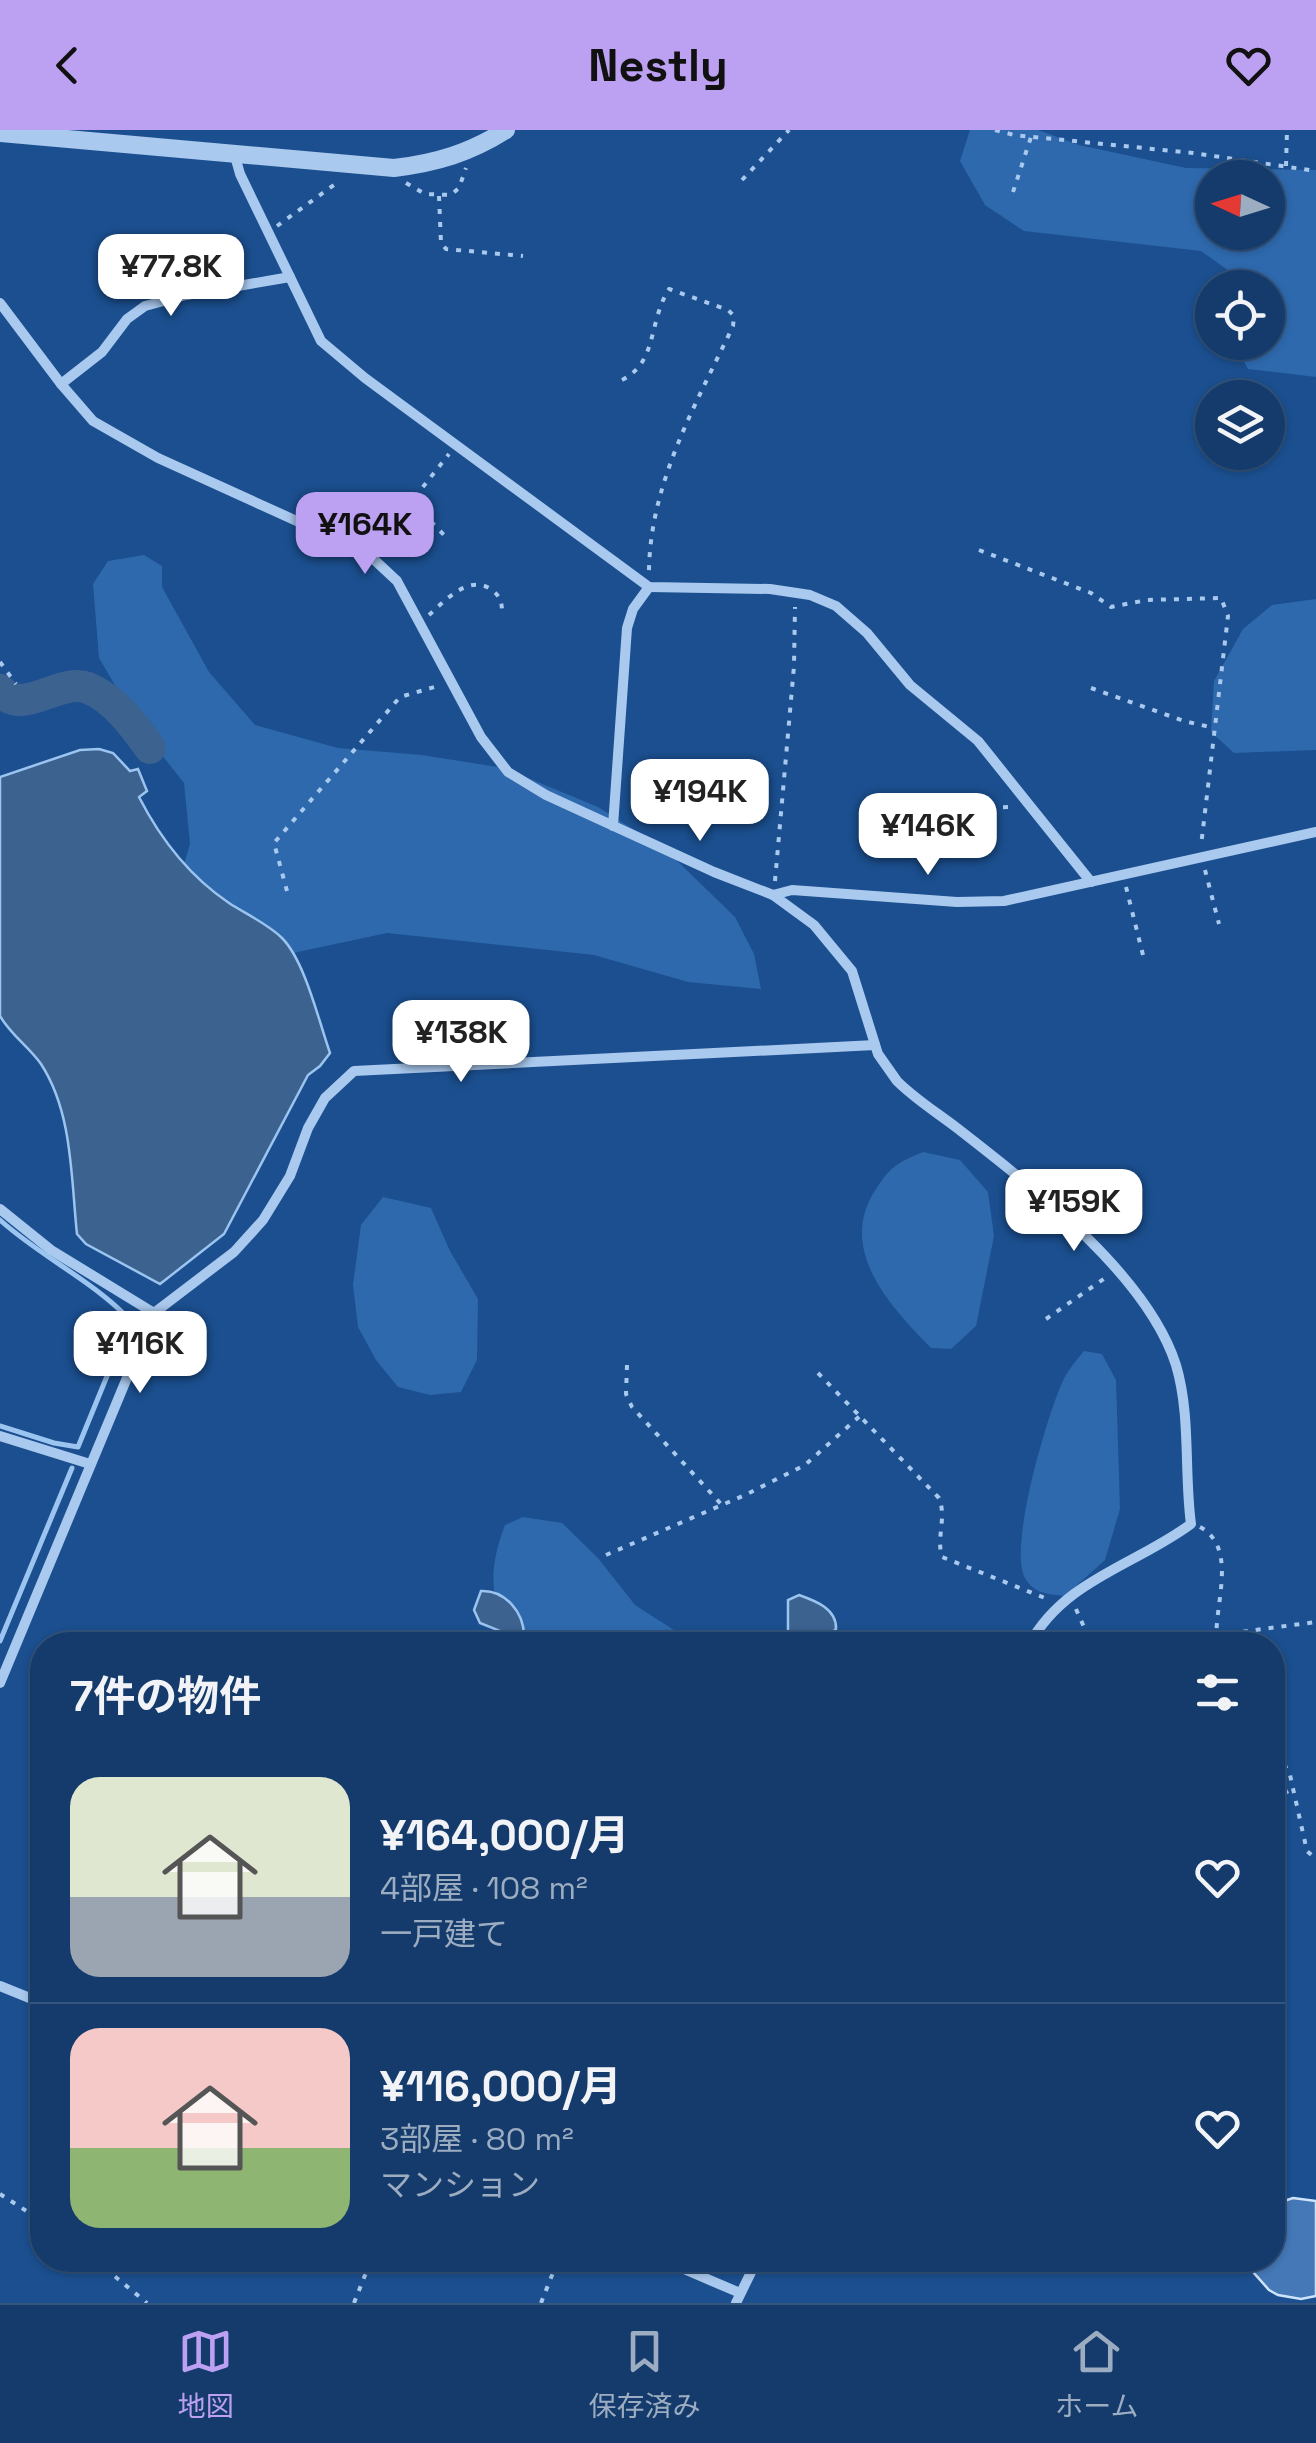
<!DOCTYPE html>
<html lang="ja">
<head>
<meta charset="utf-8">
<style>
  body { margin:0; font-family:"Space Grotesk","Noto Sans JP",sans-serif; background:#1d4271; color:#f1f3f6; height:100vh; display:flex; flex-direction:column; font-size:38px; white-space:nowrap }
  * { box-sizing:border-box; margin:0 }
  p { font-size:32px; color:#9dadc1 }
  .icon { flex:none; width:55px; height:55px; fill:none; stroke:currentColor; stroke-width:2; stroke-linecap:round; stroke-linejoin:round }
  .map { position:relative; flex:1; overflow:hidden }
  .details { position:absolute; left:30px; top:1502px; width:1255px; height:640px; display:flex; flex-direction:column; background:#143b6b; border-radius:40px; box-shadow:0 2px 8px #0004,0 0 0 2px #33557e }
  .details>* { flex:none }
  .needle { width:65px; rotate:274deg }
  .tools { position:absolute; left:1195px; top:30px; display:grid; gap:20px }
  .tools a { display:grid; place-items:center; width:90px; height:90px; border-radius:50%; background:#143b6b; box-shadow:0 2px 8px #0004,0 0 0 2px #33557e; font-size:50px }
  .price { position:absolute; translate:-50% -85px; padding:0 22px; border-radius:20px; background:#fff; color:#222; font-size:32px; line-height:65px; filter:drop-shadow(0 2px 5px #0008) }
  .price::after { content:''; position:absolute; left:50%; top:60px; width:30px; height:22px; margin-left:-15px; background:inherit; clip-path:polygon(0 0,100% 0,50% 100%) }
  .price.selected { background:#bca0f2; color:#111 }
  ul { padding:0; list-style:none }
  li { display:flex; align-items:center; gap:30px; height:250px; padding:0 40px }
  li+li { border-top:2px solid #33557e }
  li span { display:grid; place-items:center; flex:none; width:280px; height:200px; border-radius:30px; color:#555 }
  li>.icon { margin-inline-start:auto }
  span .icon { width:120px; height:120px; fill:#fffc; stroke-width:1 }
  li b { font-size:42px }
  h2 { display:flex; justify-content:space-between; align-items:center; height:120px; padding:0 40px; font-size:42px }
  header { display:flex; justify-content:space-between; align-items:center; height:130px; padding:0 40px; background:#bca0f2; color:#111; font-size:45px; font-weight:600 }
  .dock { display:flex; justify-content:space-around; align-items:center; height:140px; border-top:2px solid #33557e; background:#143b6b; font-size:28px; color:#9dadc1 }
  .dock a { display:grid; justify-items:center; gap:5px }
  .dock .selected { color:#bca0f2 }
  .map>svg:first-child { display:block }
  .green { fill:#2e69ad; fill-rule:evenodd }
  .water { fill:#3c6290; stroke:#9cc4f0; stroke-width:2.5 }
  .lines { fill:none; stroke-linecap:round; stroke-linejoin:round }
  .stream { stroke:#9cc4f0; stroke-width:5 }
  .river { stroke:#3c6290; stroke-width:32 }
  .building { fill:#4478b7; stroke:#cfe3fa; stroke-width:2.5 }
  .path { stroke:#a9c9ee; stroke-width:4; stroke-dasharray:5 8; stroke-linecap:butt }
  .minor { stroke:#a9c9ee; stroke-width:10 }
  .tertiary { stroke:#a9c9ee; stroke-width:18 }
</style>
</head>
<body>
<header><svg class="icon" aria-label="back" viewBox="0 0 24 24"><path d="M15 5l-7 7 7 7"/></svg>Nestly<svg class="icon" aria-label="heart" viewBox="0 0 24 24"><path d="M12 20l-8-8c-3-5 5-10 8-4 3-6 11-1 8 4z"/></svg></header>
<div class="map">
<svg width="1316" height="2173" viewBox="0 0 1316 2173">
  <rect width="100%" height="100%" fill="#1b4f8f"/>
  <g class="green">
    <path d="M970 0H1038L1079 15 1186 38 1316 40V247L1248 239 1234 213 1268 212V158L1242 157 1236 146 1201 121 1024 101 985 75 960 31ZM1212 48H1268V102H1212Z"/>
    <path d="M144 425 162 436V457L209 542 255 595 338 618 422 625 504 638 598 677 666 720 735 787 754 824 761 859 688 852 594 825 387 803 293 823 228 819 171 778 190 714 184 653 139 596 99 528 93 454 108 431Z"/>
    <path d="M1316 469V620L1234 623 1211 602 1214 551 1243 499 1272 475Z"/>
    <path d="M923 1022 960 1030 988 1062 994 1106 976 1196 951 1219 931 1218C890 1176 836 1119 876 1059 891 1036 897 1033 923 1022Z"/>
    <path d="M383 1067 431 1078 450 1121 478 1169 477 1230 461 1262 430 1265 398 1257 376 1230 358 1197 353 1155 361 1095Z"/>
    <path d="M1084 1221 1102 1224 1116 1250 1120 1379 1105 1430 1065 1466C1048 1464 1034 1464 1025 1448 1008 1417 1047 1286 1062 1253 1067 1241 1076 1231 1084 1221Z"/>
    <path d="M523 1387 562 1393 598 1428 635 1475 697 1515H520C487 1477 488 1439 505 1395Z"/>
  </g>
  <g class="water">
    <path d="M99 619 113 623 130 641 138 639 147 661 139 667C161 710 189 746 229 773 246 784 268 794 282 808 305 831 319 892 330 923L320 936 308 945 224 1104 160 1154 86 1114 77 1104C71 1049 73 983 41 934 29 917 11 905 0 886V647L80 620Z"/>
    <path d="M481 1461C505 1460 524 1482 524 1506L520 1509 480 1493 474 1480Z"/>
    <path d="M799 1465C816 1471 837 1479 836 1499 822 1513 803 1516 788 1502V1470Z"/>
  </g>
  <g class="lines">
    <g class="stream">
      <path d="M0 1090C41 1127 92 1150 130 1190L78 1317 54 1313 0 1296"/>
      <path d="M0 1511 72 1338"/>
    </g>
    <path class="river" d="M0 560C22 588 59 547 88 558 115 569 134 596 150 618"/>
  </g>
  <path class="building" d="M1293 2068 1316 2071V2166L1301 2169 1278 2165 1269 2160 1254 2143 1249 2130H1272V2075Z"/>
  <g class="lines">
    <g class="path">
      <path d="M995 0 1014 5 1193 23 1316 41"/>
      <path d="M1286 36 1287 0"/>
      <path d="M742 50 789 0"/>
      <path d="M406 53 425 64 451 65 459 58 466 38"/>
      <path d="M1013 62 1031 7"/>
      <path d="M439 66 441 113 446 119 523 126"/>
      <path d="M277 96 338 52"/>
      <path d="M622 250C658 232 648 192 669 159L728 180 734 186 733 196C696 274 650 353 649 441"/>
      <path d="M413 373 444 405"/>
      <path d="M362 404 391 381 411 372 449 324"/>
      <path d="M979 420 1091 463 1111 477 1147 470 1221 468 1228 486 1201 716"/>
      <path d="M429 485C445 471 469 443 492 460 500 466 502 472 502 482"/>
      <path d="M0 532 16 554"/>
      <path d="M1091 558 1184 591 1214 598"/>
      <path d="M938 678 1013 677"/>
      <path d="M1205 740 1219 794"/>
      <path d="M775 751 794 536 795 477"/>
      <path d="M1126 757 1143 825"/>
      <path d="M287 761 274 713 400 567 438 556"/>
      <path d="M1046 1189 1108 1146"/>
      <path d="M627 1235 626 1264 632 1277 721 1374"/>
      <path d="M818 1243 939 1368C947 1388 936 1407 942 1427L1050 1470"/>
      <path d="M1200 1397C1240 1419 1212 1479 1217 1515"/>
      <path d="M606 1425 745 1365 805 1335 861 1285"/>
      <path d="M1076 1479 1092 1515"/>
      <path d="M1217 1505 1316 1492"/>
      <path d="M1272 1611 1290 1645 1307 1721 1316 1729"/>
      <path d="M1272 1669 1293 1659"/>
      <path d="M0 2064 42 2091"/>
      <path d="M95 2130 147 2173"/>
      <path d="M354 2173 371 2130"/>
      <path d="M541 2173 558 2130"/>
    </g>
    <g class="minor">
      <path d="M235 26 240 44 321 211 365 248 649 457 770 459 810 465 836 476 867 503 910 555 978 611 1091 752"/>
      <path d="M0 173 61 254 93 291 158 328 367 423 397 451 481 607 508 642 546 665 714 742 773 765 814 795 852 841 878 924 897 951C915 969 936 982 957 998 1030 1055 1147 1144 1176 1235 1191 1285 1184 1343 1191 1394 1134 1436 1064 1450 1029 1515"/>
      <path d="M61 254 102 222 127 189 145 176 186 165 290 147"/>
      <path d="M613 696 627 498 633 479 649 457"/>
      <path d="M773 765 792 760 957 772 1004 771 1316 702"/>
      <path d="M0 1079 51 1120 154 1183"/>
      <path d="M0 1306 90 1334"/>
      <path d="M0 1553 154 1183 234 1122 263 1090 290 1046 308 998 325 968 354 941 875 915"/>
      <path d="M0 1856 42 1873"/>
      <path d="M663 2130 740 2163"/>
      <path d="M736 2173 757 2130"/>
    </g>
    <path class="tertiary" d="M0 3 394 38C436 33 470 23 506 0"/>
  </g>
</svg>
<div class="tools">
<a><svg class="needle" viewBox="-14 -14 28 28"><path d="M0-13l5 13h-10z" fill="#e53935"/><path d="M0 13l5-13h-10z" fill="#9dadc1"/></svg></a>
<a><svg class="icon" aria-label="locate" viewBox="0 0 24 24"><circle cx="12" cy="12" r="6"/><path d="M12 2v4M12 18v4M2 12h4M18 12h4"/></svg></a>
<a><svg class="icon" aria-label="layers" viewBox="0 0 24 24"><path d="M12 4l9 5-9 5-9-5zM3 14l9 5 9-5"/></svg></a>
</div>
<b class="price" style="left:171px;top:189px">¥77.8K</b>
<b class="price selected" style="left:365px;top:447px">¥164K</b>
<b class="price" style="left:700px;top:714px">¥194K</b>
<b class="price" style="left:928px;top:748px">¥146K</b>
<b class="price" style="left:461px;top:955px">¥138K</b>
<b class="price" style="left:1074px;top:1124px">¥159K</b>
<b class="price" style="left:140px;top:1266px">¥116K</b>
<section class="details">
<h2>7件の物件<svg class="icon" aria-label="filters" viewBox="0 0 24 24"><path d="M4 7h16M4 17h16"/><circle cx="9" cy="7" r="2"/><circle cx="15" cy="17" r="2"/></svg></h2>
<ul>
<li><span style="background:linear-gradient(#dfe7d0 60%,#9aa5b1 0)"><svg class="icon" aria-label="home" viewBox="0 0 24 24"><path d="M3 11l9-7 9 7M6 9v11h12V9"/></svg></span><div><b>¥164,000/月</b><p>4部屋 · 108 m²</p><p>一戸建て</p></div><svg class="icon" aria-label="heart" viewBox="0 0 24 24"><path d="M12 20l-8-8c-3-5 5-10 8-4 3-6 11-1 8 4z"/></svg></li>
<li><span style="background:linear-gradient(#f6c9c9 60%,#8fb573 0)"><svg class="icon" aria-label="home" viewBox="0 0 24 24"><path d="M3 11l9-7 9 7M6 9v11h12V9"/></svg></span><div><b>¥116,000/月</b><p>3部屋 · 80 m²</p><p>マンション</p></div><svg class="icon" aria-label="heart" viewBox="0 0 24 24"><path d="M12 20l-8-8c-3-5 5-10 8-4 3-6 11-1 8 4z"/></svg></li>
</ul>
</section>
</div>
<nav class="dock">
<a class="selected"><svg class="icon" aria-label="map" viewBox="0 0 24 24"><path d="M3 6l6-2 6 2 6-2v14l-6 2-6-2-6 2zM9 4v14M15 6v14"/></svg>地図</a>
<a><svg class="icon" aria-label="saved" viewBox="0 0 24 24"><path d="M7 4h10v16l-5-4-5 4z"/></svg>保存済み</a>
<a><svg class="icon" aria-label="home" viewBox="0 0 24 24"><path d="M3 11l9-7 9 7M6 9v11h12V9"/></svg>ホーム</a>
</nav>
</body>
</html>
